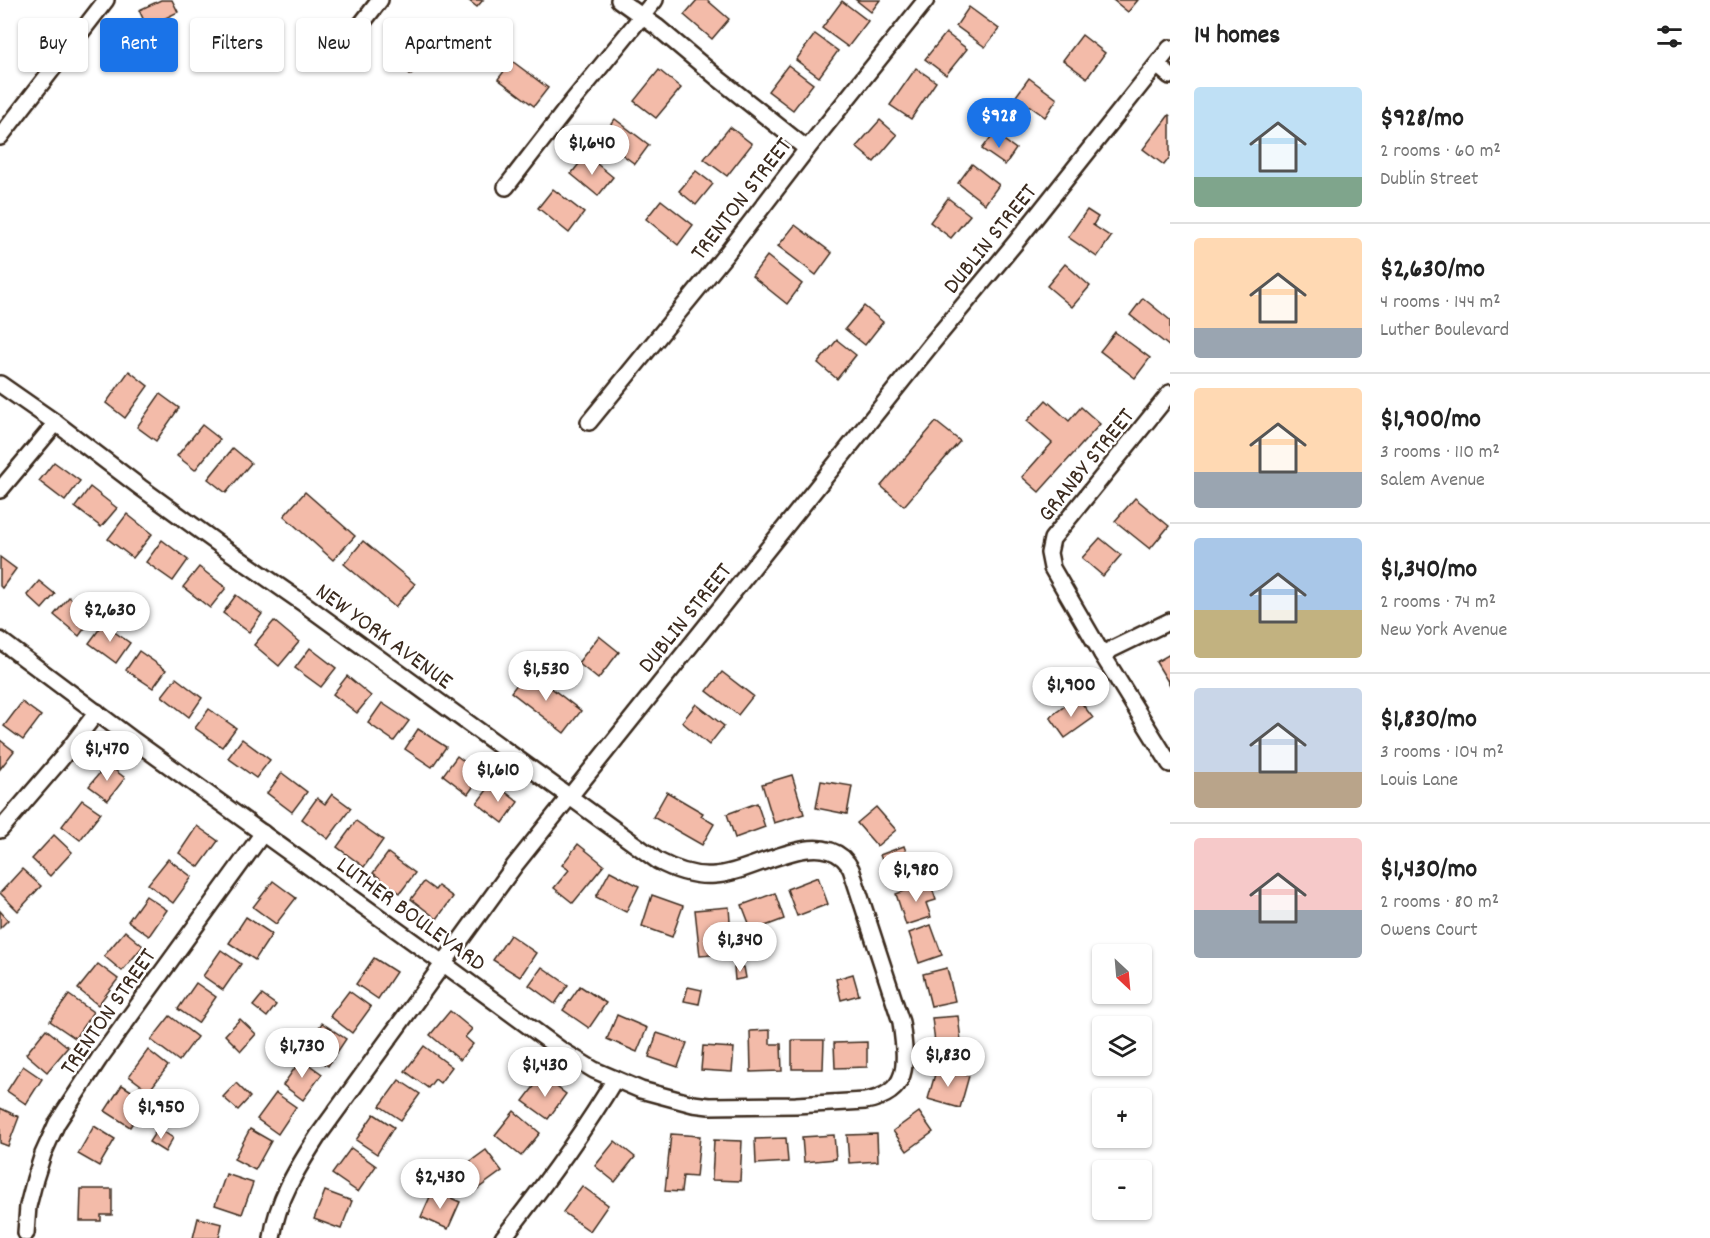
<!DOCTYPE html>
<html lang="en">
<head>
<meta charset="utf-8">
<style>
  body { margin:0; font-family:Dekko,sans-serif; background:#f6f6f6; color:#222; height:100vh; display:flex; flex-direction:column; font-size:22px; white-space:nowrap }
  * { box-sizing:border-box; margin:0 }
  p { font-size:20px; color:#767676 }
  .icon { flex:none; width:33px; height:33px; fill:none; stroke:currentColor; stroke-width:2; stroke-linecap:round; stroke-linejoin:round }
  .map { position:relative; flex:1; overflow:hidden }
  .side { display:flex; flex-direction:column; background:#fff; width:540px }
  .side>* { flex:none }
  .hud { position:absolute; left:18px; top:18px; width:570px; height:54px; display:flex; gap:12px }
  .needle { width:39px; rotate:154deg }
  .buttons { position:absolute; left:1092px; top:944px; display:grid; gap:12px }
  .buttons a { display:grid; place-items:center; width:60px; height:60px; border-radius:6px; background:#fff; box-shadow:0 2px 4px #0004; font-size:30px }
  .price { position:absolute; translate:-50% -51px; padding:0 14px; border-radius:21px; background:#fff; color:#222; font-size:20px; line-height:39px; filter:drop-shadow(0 2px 3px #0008) }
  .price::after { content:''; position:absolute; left:50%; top:36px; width:18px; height:14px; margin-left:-9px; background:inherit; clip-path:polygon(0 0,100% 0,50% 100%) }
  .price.current { background:#1a73e8; color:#fff }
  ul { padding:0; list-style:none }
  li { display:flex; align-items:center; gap:18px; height:150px; padding:0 24px }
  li+li { border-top:2px solid #e0e0e0 }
  li span { display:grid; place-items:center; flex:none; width:168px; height:120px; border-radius:6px; color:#555 }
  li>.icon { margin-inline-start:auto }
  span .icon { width:72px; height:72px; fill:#fffc; stroke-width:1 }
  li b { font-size:26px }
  h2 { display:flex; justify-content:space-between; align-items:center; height:72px; padding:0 24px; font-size:26px }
  .tag { padding:0 21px; border-radius:6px; background:#fff; box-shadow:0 2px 4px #0004; font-size:21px; line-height:54px }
  .tag.current { background:#1a73e8; color:#fff }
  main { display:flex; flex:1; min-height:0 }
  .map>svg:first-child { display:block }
  .building { fill:#f3bba9; stroke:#3b2a1e; stroke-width:1.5 }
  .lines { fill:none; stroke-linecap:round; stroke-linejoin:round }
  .street-casing { stroke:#3b2a1e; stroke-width:20 }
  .street { stroke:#fff; stroke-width:15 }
  .labels { text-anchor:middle; stroke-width:5; stroke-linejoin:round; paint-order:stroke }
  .street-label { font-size:24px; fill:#3b2a1e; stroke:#fff }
</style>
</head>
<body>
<main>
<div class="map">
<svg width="1170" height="1238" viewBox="0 0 1170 1238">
  <rect width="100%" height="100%" fill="#fff"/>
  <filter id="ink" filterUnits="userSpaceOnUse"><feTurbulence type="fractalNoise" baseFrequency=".0167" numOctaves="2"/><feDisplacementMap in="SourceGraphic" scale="12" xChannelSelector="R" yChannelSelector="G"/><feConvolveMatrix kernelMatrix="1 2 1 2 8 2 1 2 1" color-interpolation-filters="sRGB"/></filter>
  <g filter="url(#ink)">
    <g class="building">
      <path d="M161 0H172L178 12 147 27 139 10Z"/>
      <path d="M468 0H483L477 7Z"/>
      <path d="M697 0H707L729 19 712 39 684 15Z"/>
      <path d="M856 0H880L871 12Z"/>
      <path d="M1113 0H1138L1128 12Z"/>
      <path d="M842 1 868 21 848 47 822 28Z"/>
      <path d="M969 7 999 29 985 47 956 26Z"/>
      <path d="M414 30 434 46 411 75 390 58Z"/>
      <path d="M946 33 967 49 946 75 925 59Z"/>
      <path d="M815 34 838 51 819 77 796 60Z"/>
      <path d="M1082 35 1105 53 1087 78 1063 60Z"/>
      <path d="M512 61 548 88 534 106 498 79Z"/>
      <path d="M788 65 813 84 793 110 768 91Z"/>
      <path d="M916 68 936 82 911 119 890 105Z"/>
      <path d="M659 70 681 88 656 118 634 101Z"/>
      <path d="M1029 78 1057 99 1045 117 1016 96Z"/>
      <path d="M1169 115 1170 116V157L1164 165 1143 149Z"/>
      <path d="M615 119 649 145 635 164 600 138Z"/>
      <path d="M880 120 897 135 874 162 856 147Z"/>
      <path d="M730 127 752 144 727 176 704 159Z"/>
      <path d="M994 133 1016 149 1005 165 982 149Z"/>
      <path d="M586 155 613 177 598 196 571 174Z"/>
      <path d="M972 164 999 185 985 204 958 183Z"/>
      <path d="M696 171 713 184 696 205 679 191Z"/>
      <path d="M553 189 584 213 569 233 538 208Z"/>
      <path d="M948 198 970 215 951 238 930 222Z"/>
      <path d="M661 200 693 225 678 245 646 219Z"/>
      <path d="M1087 210 1098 217 1093 225 1111 237 1097 257 1068 237Z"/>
      <path d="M795 225 832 253 816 275 778 246Z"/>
      <path d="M767 256 802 284 787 304 752 276Z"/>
      <path d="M1065 264 1090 286 1072 307 1047 286Z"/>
      <path d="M1143 298 1170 320V347L1130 315Z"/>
      <path d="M864 306 883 322 865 345 845 329Z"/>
      <path d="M1115 332 1150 358 1135 378 1100 351Z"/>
      <path d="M837 340 856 355 837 379 818 363Z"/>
      <path d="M129 371 148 386 125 418 106 403Z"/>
      <path d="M160 394 179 408 156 441 137 427Z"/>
      <path d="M1046 400 1069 421 1081 407 1100 424 1039 492 1022 477 1052 443 1027 421Z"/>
      <path d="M936 422 960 441 904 506 881 486Z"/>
      <path d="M202 425 220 439 195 470 177 456Z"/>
      <path d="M233 448 251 463 226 493 208 479Z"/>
      <path d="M54 462 80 481 65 501 39 481Z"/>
      <path d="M90 487 117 508 101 527 75 507Z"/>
      <path d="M305 492 355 536 333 560 284 516Z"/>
      <path d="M1135 498 1169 526 1150 549 1115 521Z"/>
      <path d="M127 514 152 534 133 558 108 539Z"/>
      <path d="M1100 538 1121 555 1103 576 1082 558Z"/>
      <path d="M162 540 188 560 173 581 146 562Z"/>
      <path d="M363 541 415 584 395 607 344 564Z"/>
      <path d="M0 557 16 569 2 588 0 586Z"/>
      <path d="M199 567 226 588 210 608 183 587Z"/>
      <path d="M39 581 55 594 42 609 27 595Z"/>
      <path d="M236 595 262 614 249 632 223 613Z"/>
      <path d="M69 597 93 617 79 636 54 615Z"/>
      <path d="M274 621 299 642 279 666 254 645Z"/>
      <path d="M103 624 130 643 116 663 89 643Z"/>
      <path d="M599 636 619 652 598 679 578 663Z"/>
      <path d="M310 648 336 668 321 687 295 668Z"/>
      <path d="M139 651 166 670 153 688 126 670Z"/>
      <path d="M1170 654V685L1156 662Z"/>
      <path d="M528 670 581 711 564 733 511 692Z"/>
      <path d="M722 672 753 696 738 715 707 691Z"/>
      <path d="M347 676 371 696 357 713 333 694Z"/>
      <path d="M176 678 202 698 189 717 162 696Z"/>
      <path d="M1077 697 1093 718 1065 738 1050 717Z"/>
      <path d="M22 702 41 716 23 740 4 726Z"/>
      <path d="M382 703 409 721 394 741 368 723Z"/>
      <path d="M696 704 724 726 709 745 682 722Z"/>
      <path d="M209 709 236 728 222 747 195 728Z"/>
      <path d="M418 729 446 747 432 767 405 749Z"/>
      <path d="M242 739 270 760 256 778 228 758Z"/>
      <path d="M0 740 14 751 0 769Z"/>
      <path d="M457 756 482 775 468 794 443 775Z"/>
      <path d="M107 764 125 778 108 800 89 786Z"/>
      <path d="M282 773 307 792 292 812 267 793Z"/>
      <path d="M792 775 804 814 774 823 762 784Z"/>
      <path d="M821 781 852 786 847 814 816 808Z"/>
      <path d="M493 782 518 802 503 823 477 803Z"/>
      <path d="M667 792 703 813 701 816 714 824 702 845 653 817Z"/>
      <path d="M332 794 351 808 328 839 302 819 317 798 325 804Z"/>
      <path d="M82 800 101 813 80 840 62 826Z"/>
      <path d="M757 803 765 827 735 838 727 814Z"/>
      <path d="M876 807 896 830 877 846 857 823Z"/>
      <path d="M356 821 383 840 364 867 337 847Z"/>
      <path d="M197 826 218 841 199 867 179 853Z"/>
      <path d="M54 835 72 852 50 876 32 859Z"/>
      <path d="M578 844 604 865 573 903 554 888 569 870 562 865Z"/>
      <path d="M904 846 915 877 892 885 880 855Z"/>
      <path d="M388 853 415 873 400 893 373 873Z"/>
      <path d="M168 859 192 877 173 903 148 884Z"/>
      <path d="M22 869 41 886 18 911 0 893Z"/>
      <path d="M610 871 639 886 626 912 596 897Z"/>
      <path d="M818 877 828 904 797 916 787 889Z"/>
      <path d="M273 881 296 898 276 924 253 907Z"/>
      <path d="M424 882 435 890 438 886 453 897 437 919 411 899Z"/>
      <path d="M930 882 936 900 926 903 931 917 906 925 896 894Z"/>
      <path d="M775 893 784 919 752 931 742 905Z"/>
      <path d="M652 895 683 906 672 937 642 926Z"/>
      <path d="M146 896 167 910 149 936 128 921Z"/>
      <path d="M729 907 731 936 719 937 721 954 700 956 695 910Z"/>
      <path d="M0 911 8 920 0 928Z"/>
      <path d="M246 917 272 934 255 960 229 943Z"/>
      <path d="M931 925 942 955 919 963 909 933Z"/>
      <path d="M125 931 143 946 122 971 104 956Z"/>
      <path d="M510 935 536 953 520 977 493 960Z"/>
      <path d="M221 950 241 964 223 990 203 976Z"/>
      <path d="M374 958 396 972 378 999 356 984Z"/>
      <path d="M98 964 118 979 98 1005 78 989Z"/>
      <path d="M542 967 568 985 555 1004 529 985Z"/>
      <path d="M744 967 746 978 735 980 734 968Z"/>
      <path d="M947 968 955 1001 931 1006 923 974Z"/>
      <path d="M853 974 859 995 841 1000 836 979Z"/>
      <path d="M196 983 216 997 198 1023 178 1009Z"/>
      <path d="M580 986 606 1003 589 1028 563 1010Z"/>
      <path d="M688 987 702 990 699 1004 684 1001Z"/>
      <path d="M349 991 371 1007 352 1033 330 1016Z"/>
      <path d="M69 995 93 1012 75 1038 50 1021Z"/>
      <path d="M262 995 276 1005 267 1017 253 1006Z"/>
      <path d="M450 1011 472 1029 465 1037 473 1044 460 1060 430 1035Z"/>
      <path d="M617 1015 647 1028 637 1052 607 1039Z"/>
      <path d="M170 1016 197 1037 179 1061 151 1040Z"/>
      <path d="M958 1016 962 1049 936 1051 932 1018Z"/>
      <path d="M240 1019 256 1034 241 1051 225 1035Z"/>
      <path d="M322 1023 346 1039 328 1066 304 1049Z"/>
      <path d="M46 1029 68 1047 47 1072 26 1054Z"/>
      <path d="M770 1030V1044H781L782 1071 751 1072 750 1031Z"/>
      <path d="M657 1033 687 1043 678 1067 649 1057Z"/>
      <path d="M792 1040H824L823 1069H792Z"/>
      <path d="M867 1042V1067L835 1068 834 1043Z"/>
      <path d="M424 1046 452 1067 440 1083 435 1079 428 1088 405 1071Z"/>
      <path d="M703 1046 734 1048 732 1072 701 1070Z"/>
      <path d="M148 1050 168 1066 149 1091 129 1076Z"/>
      <path d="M301 1059 322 1074 303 1100 283 1085Z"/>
      <path d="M23 1066 42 1079 26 1104 7 1091Z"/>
      <path d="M937 1067 969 1076 960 1108 928 1099Z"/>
      <path d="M542 1076 566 1094 548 1119 523 1101Z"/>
      <path d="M399 1080 420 1094 401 1120 380 1106Z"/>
      <path d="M236 1083 250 1097 238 1110 223 1097Z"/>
      <path d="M122 1085 147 1101 130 1127 105 1111Z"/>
      <path d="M276 1093 296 1107 278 1134 257 1119Z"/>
      <path d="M0 1108 19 1117 8 1146 0 1143Z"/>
      <path d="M514 1111 540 1133 521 1156 495 1135Z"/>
      <path d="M919 1112 933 1132 907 1151 893 1131Z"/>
      <path d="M374 1114 394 1127 377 1154 356 1140Z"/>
      <path d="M94 1126 115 1139 99 1166 78 1154Z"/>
      <path d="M158 1128 173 1138 165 1152 149 1142Z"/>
      <path d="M250 1129 271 1141 255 1170 234 1159Z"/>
      <path d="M671 1134 700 1136 696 1177 683 1176 681 1192 665 1191Z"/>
      <path d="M877 1134 878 1161 849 1163 847 1135Z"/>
      <path d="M834 1135 836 1159 804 1162 802 1137Z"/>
      <path d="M786 1138 788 1162 756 1164 755 1139Z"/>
      <path d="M714 1140 742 1141 740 1181 712 1180Z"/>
      <path d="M615 1141 635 1157 615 1182 595 1166Z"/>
      <path d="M351 1148 376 1166 358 1192 332 1174Z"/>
      <path d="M486 1150 502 1171 476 1190 460 1169Z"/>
      <path d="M226 1174 253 1183 242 1214 215 1205Z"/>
      <path d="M582 1186 608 1205 590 1231 563 1212Z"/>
      <path d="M81 1189H112V1215H101V1221H80Z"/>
      <path d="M433 1190 460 1202 448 1229 421 1217Z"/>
      <path d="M325 1191 352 1201 341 1229 314 1219Z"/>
      <path d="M198 1218 222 1224 219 1238H193Z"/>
    </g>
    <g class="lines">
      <defs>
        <g id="street">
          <path d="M619 0 657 27 719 79 807 149"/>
          <path d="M349 40 380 0"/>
          <path d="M1157 65 1170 76"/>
          <path d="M0 137 106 0"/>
          <path d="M506 187 571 103 655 0"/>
          <path d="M0 384 56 423 140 487 224 548 303 603 658 861C675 870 695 877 715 875 752 873 811 830 843 858 846 861 849 865 851 869L901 1022C906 1061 912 1093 865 1101L796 1105 709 1106 693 1104 641 1090 594 1070 561 1050 444 964 132 739 0 640"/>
          <path d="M1170 393 1052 539 1049 553 1052 568 1102 654 1170 764"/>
          <path d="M589 422 727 253 807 149 926 0"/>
          <path d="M0 490 56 423"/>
          <path d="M1102 654 1170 621"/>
          <path d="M0 830 61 759 97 712"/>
          <path d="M26 1233 28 1206 35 1179 43 1154 57 1123 99 1059 263 833"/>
          <path d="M272 1238C277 1200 298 1167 318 1136L515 865 933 342 1016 242 1170 48"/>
          <path d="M503 1238C543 1187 582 1135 615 1079"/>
        </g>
      </defs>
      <use href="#street" class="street-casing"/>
      <use href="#street" class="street"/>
    </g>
  </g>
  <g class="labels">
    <g class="street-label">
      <text transform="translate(740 198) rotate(-52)" y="8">TRENTON STREET</text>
      <text transform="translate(989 238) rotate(-51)" y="8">DUBLIN STREET</text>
      <text transform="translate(1085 464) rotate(-51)" y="8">GRANBY STREET</text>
      <text transform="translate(684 617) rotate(-51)" y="8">DUBLIN STREET</text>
      <text transform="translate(385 635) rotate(36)" y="8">NEW YORK AVENUE</text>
      <text transform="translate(412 913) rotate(36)" y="8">LUTHER BOULEVARD</text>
      <text transform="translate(107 1011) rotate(-55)" y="8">TRENTON STREET</text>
    </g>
  </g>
</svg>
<div class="buttons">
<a><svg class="needle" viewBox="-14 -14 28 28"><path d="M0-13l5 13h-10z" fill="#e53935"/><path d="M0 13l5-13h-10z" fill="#767676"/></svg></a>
<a><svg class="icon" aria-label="layers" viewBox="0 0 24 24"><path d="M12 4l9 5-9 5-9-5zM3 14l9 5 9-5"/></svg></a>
<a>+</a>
<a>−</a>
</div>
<b class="price current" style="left:999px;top:149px">$928</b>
<b class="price" style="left:592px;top:176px">$1,640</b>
<b class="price" style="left:110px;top:643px">$2,630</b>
<b class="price" style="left:546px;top:702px">$1,530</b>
<b class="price" style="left:1071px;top:718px">$1,900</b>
<b class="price" style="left:107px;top:782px">$1,470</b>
<b class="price" style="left:498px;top:803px">$1,610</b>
<b class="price" style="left:916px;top:903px">$1,980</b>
<b class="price" style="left:740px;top:973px">$1,340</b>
<b class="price" style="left:302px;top:1079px">$1,730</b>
<b class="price" style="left:948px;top:1088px">$1,830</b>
<b class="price" style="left:545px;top:1098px">$1,430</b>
<b class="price" style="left:161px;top:1140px">$1,950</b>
<b class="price" style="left:440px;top:1210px">$2,430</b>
<div class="hud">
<a class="tag">Buy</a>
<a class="tag current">Rent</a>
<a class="tag">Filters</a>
<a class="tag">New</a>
<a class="tag">Apartment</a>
</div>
</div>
<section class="side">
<h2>14 homes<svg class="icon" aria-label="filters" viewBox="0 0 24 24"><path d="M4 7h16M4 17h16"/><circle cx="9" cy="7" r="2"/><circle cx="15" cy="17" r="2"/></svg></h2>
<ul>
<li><span style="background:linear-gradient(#bfe0f5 75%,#7fa58c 0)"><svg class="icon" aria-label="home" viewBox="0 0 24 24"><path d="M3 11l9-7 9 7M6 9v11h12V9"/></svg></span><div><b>$928/mo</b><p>2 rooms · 60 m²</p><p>Dublin Street</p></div></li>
<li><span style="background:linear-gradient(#ffd9b3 75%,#9aa5b1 0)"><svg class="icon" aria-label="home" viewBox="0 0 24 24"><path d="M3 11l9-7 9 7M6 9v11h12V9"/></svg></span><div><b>$2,630/mo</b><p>4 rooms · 144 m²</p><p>Luther Boulevard</p></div></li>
<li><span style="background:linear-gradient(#ffd9b3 70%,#9aa5b1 0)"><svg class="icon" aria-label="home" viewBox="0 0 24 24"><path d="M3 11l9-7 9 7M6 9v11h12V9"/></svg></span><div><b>$1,900/mo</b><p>3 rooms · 110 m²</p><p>Salem Avenue</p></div></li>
<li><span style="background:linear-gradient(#a9c7e8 60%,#c2b280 0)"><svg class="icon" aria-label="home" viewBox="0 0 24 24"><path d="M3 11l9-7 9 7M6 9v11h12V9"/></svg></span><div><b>$1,340/mo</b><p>2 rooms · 74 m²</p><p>New York Avenue</p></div></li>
<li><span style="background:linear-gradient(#c9d6e8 70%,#b9a48a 0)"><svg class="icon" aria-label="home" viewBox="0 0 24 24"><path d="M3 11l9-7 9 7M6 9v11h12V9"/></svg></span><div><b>$1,830/mo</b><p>3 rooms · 104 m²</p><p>Louis Lane</p></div></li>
<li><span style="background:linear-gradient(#f6c9c9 60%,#9aa5b1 0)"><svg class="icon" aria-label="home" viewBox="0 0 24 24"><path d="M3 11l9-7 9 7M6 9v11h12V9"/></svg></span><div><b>$1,430/mo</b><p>2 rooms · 80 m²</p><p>Owens Court</p></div></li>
</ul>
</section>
</main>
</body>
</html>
